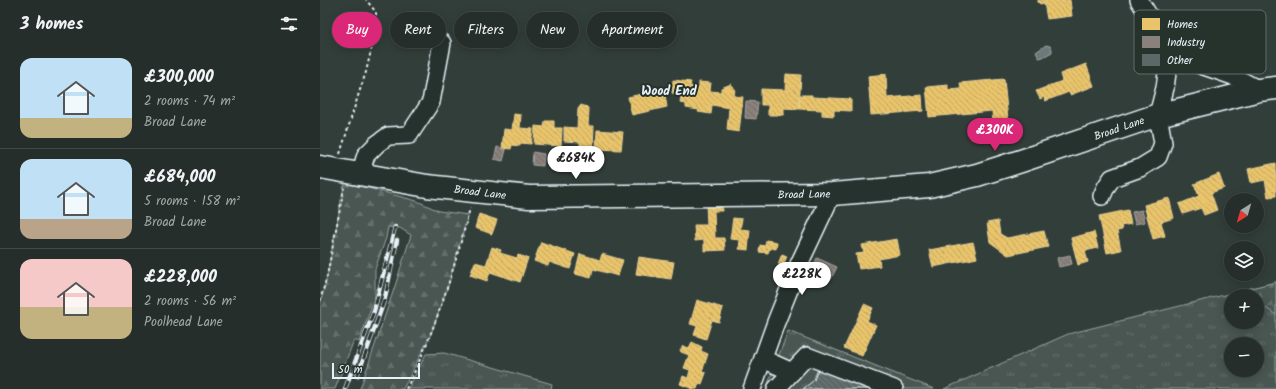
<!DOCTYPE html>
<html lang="en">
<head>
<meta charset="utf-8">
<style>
  body { margin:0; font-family:Kalam,sans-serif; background:#323a37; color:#f1f3f6; height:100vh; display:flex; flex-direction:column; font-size:15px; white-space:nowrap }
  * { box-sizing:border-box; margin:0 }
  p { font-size:13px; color:#a4a8a9 }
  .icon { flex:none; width:22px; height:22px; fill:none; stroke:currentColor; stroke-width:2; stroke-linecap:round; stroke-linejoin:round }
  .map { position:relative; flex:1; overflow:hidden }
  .panel { display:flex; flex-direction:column; background:#262e2b; width:320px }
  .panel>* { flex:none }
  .banner { position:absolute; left:12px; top:12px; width:380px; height:36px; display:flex; gap:8px }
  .needle { width:26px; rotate:217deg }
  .fabs { position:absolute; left:904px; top:193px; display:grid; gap:8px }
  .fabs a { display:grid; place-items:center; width:40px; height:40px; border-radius:50%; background:#262e2b; box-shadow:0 2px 10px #0003,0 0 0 1px #424a47; font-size:20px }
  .scale { position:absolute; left:12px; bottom:10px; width:88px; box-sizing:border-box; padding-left:4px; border:2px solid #e8f1f8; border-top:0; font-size:11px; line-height:14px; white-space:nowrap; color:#e8f1f8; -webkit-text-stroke:3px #26332d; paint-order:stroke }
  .price { position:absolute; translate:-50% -34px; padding:0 9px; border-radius:14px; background:#fff; color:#222; font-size:13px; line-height:26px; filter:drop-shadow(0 1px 2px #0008) }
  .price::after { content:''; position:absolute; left:50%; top:24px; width:12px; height:9px; margin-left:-6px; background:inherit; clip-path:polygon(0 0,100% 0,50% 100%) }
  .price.on { background:#db2777; color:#fff }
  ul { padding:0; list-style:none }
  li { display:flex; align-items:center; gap:12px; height:100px; padding:0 20px }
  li+li { border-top:1px solid #424a47 }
  li span { display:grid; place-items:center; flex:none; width:112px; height:80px; border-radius:12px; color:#555 }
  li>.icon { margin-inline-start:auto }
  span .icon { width:48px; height:48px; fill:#fffc; stroke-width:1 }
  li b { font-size:17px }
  h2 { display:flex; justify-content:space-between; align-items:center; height:48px; padding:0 20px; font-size:17px }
  .chip { padding:0 14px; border-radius:18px; background:#262e2b; box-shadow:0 2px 10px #0003,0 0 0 1px #424a47; font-size:14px; line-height:36px }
  .chip.on { background:#db2777; color:#fff }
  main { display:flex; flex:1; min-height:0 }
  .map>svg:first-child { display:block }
  .grass { fill:url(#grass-tufts); stroke:#98a4a4; fill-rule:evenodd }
  .forest { fill:url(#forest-firs); stroke:#98a4a4 }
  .water { fill:#6d7978; stroke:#9ea9ab }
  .homes { fill:url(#homes-back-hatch); stroke:#e9d295 }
  .industry { fill:url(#industry-back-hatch); stroke:#a6a3a1 }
  .building { fill:url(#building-back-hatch); stroke:#e8f1f8 }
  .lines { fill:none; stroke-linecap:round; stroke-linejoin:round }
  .minor-casing { stroke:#e8f1f8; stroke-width:20 }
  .major-casing { stroke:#e8f1f8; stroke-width:25 }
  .path { stroke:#e8f1f8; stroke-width:2; stroke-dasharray:3 3; stroke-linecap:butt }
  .minor { stroke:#26332d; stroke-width:17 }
  .major { stroke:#26332d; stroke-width:22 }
  .rail-casing { stroke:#e8f1f8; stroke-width:4.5 }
  .rail { stroke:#26332d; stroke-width:3; stroke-dasharray:9; stroke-linecap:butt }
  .labels { text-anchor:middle; stroke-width:4; stroke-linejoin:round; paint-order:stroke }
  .street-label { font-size:11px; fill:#e8f1f8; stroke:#26332d }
  .quarter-label { font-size:13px; font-weight:bold; fill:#e8f1f8; stroke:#26332d }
  .key { fill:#26332d; stroke:#606c6a; stroke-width:1 }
  .key-label { font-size:11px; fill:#e8f1f8 }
</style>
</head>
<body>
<main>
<section class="panel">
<h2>3 homes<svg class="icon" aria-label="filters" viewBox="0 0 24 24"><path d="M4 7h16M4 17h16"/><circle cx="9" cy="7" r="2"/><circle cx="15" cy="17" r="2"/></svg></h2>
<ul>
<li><span style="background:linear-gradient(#bfe0f5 75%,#c2b280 0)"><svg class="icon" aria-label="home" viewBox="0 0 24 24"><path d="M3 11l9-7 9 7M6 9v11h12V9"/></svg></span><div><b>£300,000</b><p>2 rooms · 74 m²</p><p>Broad Lane</p></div></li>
<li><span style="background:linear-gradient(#bfe0f5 75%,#b9a48a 0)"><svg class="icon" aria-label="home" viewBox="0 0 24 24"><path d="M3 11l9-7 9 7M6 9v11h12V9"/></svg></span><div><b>£684,000</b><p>5 rooms · 158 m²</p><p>Broad Lane</p></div></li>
<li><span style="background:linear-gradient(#f6c9c9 60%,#c2b280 0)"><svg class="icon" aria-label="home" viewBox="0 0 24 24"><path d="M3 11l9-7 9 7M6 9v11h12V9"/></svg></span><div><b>£228,000</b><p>2 rooms · 56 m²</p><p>Poolhead Lane</p></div></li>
</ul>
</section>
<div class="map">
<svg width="956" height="389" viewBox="0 0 956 389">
  <defs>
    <pattern id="grass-tufts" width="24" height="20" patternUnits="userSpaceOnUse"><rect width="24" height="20" fill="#495651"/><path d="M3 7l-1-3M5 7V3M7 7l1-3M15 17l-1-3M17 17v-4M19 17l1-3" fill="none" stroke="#636f6b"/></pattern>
    <pattern id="forest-firs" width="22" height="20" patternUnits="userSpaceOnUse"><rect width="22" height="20" fill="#495651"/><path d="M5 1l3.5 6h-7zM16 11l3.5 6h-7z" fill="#636f6b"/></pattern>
    <pattern id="homes-back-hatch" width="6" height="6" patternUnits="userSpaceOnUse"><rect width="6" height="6" fill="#e9c46a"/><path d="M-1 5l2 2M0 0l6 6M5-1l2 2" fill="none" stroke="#c0a562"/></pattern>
    <pattern id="industry-back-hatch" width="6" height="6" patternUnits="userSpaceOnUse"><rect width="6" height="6" fill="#8a817c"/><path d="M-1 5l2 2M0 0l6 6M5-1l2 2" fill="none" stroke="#6f6a68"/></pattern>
    <pattern id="building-back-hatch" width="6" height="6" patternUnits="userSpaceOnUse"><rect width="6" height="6" fill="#5c6865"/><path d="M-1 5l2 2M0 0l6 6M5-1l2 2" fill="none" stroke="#737e7c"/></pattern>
  </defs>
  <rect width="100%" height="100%" fill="#323e39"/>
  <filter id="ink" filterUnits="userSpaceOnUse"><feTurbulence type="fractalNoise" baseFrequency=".025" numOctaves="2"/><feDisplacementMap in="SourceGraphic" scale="8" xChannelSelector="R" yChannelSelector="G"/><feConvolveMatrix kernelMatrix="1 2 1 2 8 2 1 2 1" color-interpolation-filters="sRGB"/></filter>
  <g filter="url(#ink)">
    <g class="grass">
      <path d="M956 282V389H624L748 334ZM911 296H937V322H911ZM911 344H937V370H911Z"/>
      <path d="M468 331 614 389H446Z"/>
      <path d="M124 353 232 384 231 389H88L106 354Z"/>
    </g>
    <g class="forest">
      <path d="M25 181 27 184 48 188 97 201 119 211 148 215 129 283 111 334 83 389H40L75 286 91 235 80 228 68 227 66 238 55 269V296L39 342 34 340 15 389H0V305L7 276Z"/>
      <path d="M956 282V315L937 302V296H927L919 291Z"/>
    </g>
    <path class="water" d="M726 45 730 46 732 49V52L723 57 719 58 716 52Z"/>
    <g class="homes">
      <path d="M718 0H750L752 16 727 19 724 3 720 4 718 2Z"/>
      <path d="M766 64 774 86 750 95 749 92 725 101 724 97 720 99 716 91 742 81 740 74Z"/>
      <path d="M466 74 481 75 479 109 464 108V115H448V105H441V89L465 90Z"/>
      <path d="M566 74 567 98 602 95 603 111 551 115 548 76Z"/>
      <path d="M684 79 689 131 674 133 672 111 609 117 606 87 628 85V90L641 89 640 83Z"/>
      <path d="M353 80 371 82 370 86 379 88V82L391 83 390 91 401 92V88L411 84 415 89 414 96 423 97 419 132 407 130 409 108 392 105 391 114 378 112 379 110 366 108V104L360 103 361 95 352 93Z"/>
      <path d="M344 89 347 107 312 115 308 97Z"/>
      <path d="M480 95H492V97L531 99V111L514 110V116L502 115V110L479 109Z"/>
      <path d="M261 105 267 107 269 110 268 126H274L273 151H260V142L244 141V127L257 128 258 109Z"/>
      <path d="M194 114 201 115 200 128 213 129 211 144 200 143V146L192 145 191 149 182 148 184 129 192 130Z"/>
      <path d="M225 121H234V128H242L241 146 214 144 215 126 224 127Z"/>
      <path d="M277 130 303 132 301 150 276 149Z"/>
      <path d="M956 163V196L948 197 945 180 931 183 928 169Z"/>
      <path d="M899 174 904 188 891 193 897 210 884 215 881 208 863 214 859 204 879 196 874 184Z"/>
      <path d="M849 198 854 218 841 222 845 236 833 239 824 205Z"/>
      <path d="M386 204H402V211H394L395 238H404L405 250 384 251V240L375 241 374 225H387Z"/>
      <path d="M808 210 811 224 801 226 802 230 797 231 801 250 787 253 779 216Z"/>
      <path d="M159 214 177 220 172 234 155 228Z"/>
      <path d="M413 218 422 219 420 229 430 230 428 250 419 249 420 240 410 239Z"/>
      <path d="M678 221 680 234 687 238 724 231 728 247 688 255 670 242 667 223Z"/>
      <path d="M774 232 778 248 765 251 768 262 758 265 751 238Z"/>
      <path d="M577 239 580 255 559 259 560 266 539 269 536 254 544 253 542 245Z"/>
      <path d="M446 240 457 242 456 249 450 248 448 253 439 252 440 245 445 246Z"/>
      <path d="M221 242 255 254 250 269 229 262 228 266 214 261Z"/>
      <path d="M653 242 657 258 613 267 609 250Z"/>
      <path d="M172 247 181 250 180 253 197 258 198 255 208 258 200 282 170 272 167 281 150 275 155 262 166 265Z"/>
      <path d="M260 254 280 260 282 254 303 260 298 276 273 269 271 278 255 274Z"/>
      <path d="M462 254 467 256 463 266 458 264Z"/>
      <path d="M319 257 354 262 351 279 316 274Z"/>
      <path d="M377 300 403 308 399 322 392 320 386 339 374 335 377 326 370 324Z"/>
      <path d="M544 304 553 308 547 321 556 325 542 356 524 348Z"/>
      <path d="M372 342 382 347 381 351 388 354 382 372 386 373 382 384 379 383 377 389H373L360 384 363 376 368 378 370 370 364 368 369 355 361 352 360 350 363 346 369 348Z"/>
    </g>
    <g class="industry">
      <path d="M426 101 438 102 436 119 425 118Z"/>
      <path d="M177 147 186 150 183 161 174 159Z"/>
      <path d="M213 152 224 154 223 166 212 165Z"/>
      <path d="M243 158 254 159 253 171 242 170Z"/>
      <path d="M822 210 825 222 815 224 812 212Z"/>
      <path d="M750 255 752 264 739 267 737 258Z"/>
      <path d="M497 258 517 267 511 279 491 270Z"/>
    </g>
    <path class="building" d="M498 369 556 389H483L494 380Z"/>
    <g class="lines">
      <defs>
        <g id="minor">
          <path d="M845 40 860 55 878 64 913 76 939 90"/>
          <path d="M40 174 46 155 57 144 68 136 89 135 111 102 122 43"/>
          <path d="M782 196 786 187 792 178 820 168 838 157 843 143 838 115 845 88 849 58 848 50 842 37 819 0"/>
          <path d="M443 359 472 372 456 389"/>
          <path d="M472 372 487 356 574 389"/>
          <path d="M432 389 456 322 480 262 512 194"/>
        </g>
        <path id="major" d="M0 167 107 186 209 197 512 194 609 186 657 175 701 161 838 115 939 90 956 88"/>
      </defs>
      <use href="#minor" class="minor-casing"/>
      <use href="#major" class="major-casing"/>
      <g class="path">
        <path d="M20 154 38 96 46 72 56 29V12L46 0"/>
        <path d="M0 301 7 276 24 188"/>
        <path d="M86 389C115 332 134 270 150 208"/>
      </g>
      <use href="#minor" class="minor"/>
      <use href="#major" class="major"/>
      <defs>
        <g id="rail">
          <path d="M37 376 48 347 65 298 77 240"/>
          <path d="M25 389 54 311 75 227"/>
        </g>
      </defs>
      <use href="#rail" class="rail-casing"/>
      <use href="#rail" class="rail"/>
    </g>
  </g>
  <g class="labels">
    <g class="street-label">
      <text transform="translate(799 128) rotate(-19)" y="4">Broad Lane</text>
      <text transform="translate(160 192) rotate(7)" y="4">Broad Lane</text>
      <text transform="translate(484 194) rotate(-1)" y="4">Broad Lane</text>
    </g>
    <g class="quarter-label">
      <text x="349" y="95">Wood End</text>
    </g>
  </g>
  <rect x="814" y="10" width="132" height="64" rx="6" class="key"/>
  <rect x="822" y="18" width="18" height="12" fill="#e9c46a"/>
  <rect x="822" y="36" width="18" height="12" fill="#8a817c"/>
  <rect x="822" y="54" width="18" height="12" fill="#5c6865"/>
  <g class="key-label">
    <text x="847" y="28">Homes</text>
    <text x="847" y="46">Industry</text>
    <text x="847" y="64">Other</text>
  </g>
</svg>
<div class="fabs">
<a><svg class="needle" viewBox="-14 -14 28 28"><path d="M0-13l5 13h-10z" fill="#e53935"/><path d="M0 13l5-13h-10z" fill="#a4a8a9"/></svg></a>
<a><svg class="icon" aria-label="layers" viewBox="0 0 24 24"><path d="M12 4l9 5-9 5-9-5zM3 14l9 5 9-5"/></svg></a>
<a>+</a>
<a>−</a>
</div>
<div class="scale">50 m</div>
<b class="price on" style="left:675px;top:152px">£300K</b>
<b class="price" style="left:256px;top:180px">£684K</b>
<b class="price" style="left:482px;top:296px">£228K</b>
<div class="banner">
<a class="chip on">Buy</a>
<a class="chip">Rent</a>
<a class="chip">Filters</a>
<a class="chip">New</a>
<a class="chip">Apartment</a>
</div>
</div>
</main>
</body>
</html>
